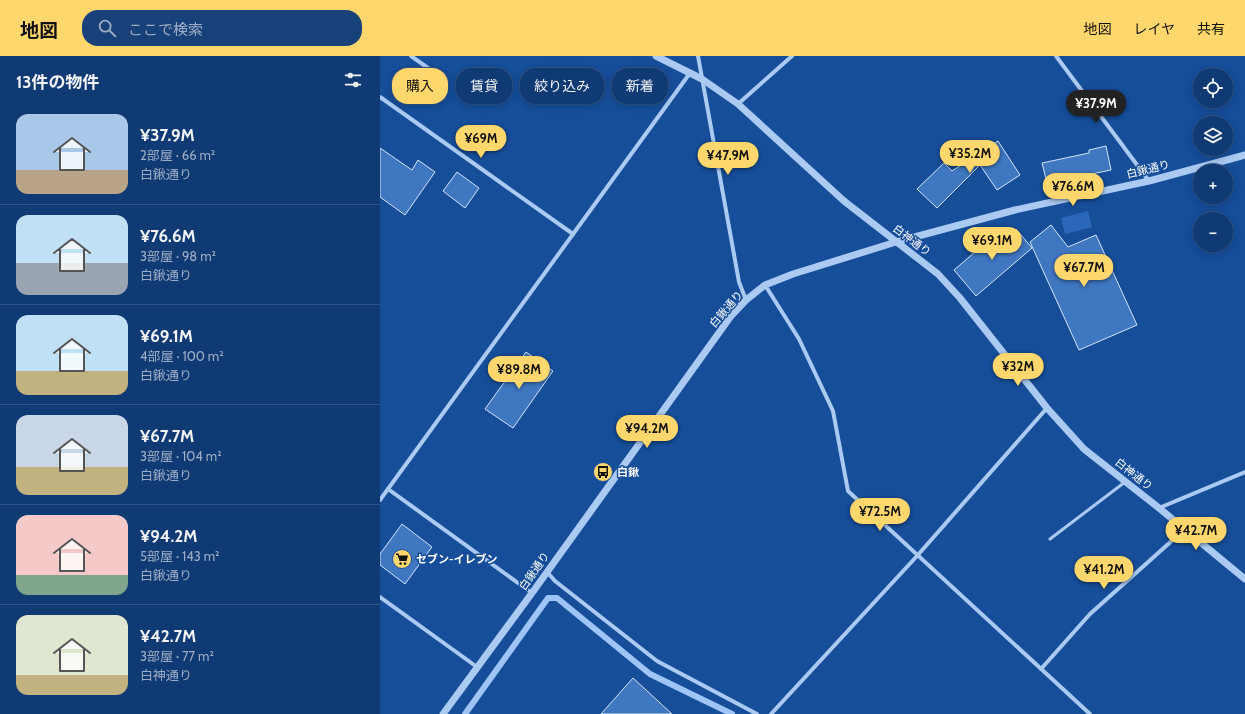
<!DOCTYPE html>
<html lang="ja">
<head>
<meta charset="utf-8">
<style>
  body { margin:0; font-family:Cabin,"Noto Sans JP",sans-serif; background:#194179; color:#f1f3f6; height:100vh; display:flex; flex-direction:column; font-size:15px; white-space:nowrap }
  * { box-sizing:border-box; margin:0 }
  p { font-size:13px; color:#9cadc5 }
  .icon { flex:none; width:22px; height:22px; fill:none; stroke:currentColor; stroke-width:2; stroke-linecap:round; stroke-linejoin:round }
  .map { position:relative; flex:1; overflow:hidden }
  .panel { display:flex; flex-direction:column; background:#103a74; width:380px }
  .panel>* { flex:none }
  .hud { position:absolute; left:12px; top:12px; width:380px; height:36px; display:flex; gap:8px }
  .tools { position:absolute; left:813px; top:12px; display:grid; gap:8px }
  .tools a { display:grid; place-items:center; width:40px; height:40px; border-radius:50%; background:#103a74; box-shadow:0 2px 10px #0003,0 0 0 1px #305486; font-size:20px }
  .price { position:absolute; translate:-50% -34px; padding:0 9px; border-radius:14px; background:#ffd76c; color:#111; font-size:13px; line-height:26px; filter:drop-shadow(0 1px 2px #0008) }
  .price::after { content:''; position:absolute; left:50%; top:24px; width:12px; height:9px; margin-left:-6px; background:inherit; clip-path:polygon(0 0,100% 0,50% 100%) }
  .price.on { background:#222; color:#fff }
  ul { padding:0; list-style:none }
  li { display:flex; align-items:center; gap:12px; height:100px; padding:0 16px }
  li+li { border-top:1px solid #305486 }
  li span { display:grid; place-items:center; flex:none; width:112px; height:80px; border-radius:12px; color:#555 }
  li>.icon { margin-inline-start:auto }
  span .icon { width:48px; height:48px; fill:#fffc; stroke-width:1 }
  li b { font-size:17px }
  h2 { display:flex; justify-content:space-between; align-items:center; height:48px; padding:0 16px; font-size:17px }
  .pill { padding:0 14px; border-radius:16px; background:#103a74; box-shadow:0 2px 10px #0003,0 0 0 1px #305486; font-size:14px; line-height:36px }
  .pill.on { background:#ffd76c; color:#111 }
  header { display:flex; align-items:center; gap:24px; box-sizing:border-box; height:56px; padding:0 20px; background:#ffd76c; color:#111 }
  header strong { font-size:19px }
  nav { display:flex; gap:22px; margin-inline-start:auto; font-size:14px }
  .search { width:280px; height:36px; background:#194179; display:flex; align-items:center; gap:10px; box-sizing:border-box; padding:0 14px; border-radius:16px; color:#9cadc5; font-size:15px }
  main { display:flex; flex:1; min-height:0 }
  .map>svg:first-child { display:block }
  .green { fill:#2a67b8 }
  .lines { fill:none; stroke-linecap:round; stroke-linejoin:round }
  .stream { stroke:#9ec5f5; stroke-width:6 }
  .building { fill:#3f77c1; stroke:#d3e5fc }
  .service { stroke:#abcaf2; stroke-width:3 }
  .minor { stroke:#abcaf2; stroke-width:4 }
  .tertiary { stroke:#abcaf2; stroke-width:7 }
  .labels { text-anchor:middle; stroke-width:3; stroke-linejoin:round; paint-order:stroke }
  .street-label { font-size:11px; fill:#fff; stroke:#164e9a }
  .poi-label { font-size:11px; font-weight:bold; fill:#fff; stroke:#164e9a; text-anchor:start }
</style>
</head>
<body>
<header>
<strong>地図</strong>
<div class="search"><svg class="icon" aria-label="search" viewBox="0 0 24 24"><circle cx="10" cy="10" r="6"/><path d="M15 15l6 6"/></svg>ここで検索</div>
<nav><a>地図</a><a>レイヤ</a><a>共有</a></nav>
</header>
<main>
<section class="panel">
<h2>13件の物件<svg class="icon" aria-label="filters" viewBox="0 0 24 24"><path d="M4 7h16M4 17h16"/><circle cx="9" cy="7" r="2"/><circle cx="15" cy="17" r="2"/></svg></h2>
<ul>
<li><span style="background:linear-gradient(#a9c7e8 70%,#b9a48a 0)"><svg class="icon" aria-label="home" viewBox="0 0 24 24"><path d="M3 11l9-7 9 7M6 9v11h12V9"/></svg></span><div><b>¥37.9M</b><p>2部屋 · 66 m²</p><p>白鍬通り</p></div></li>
<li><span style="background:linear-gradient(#bfe0f5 60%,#9aa5b1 0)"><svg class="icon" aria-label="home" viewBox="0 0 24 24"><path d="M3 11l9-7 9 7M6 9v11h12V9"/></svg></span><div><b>¥76.6M</b><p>3部屋 · 98 m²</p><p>白鍬通り</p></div></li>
<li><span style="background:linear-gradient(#bfe0f5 70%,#c2b280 0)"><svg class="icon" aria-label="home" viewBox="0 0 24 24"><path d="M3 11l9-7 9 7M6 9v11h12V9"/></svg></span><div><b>¥69.1M</b><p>4部屋 · 100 m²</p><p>白鍬通り</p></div></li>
<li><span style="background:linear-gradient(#c9d6e8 65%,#c2b280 0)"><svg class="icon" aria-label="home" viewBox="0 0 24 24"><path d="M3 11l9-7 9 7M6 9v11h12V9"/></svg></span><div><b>¥67.7M</b><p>3部屋 · 104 m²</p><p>白鍬通り</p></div></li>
<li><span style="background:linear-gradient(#f6c9c9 75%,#7fa58c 0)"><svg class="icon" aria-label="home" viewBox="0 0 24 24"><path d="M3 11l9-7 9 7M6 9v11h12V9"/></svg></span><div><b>¥94.2M</b><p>5部屋 · 143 m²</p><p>白鍬通り</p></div></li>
<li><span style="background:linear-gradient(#dfe7d0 75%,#c2b280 0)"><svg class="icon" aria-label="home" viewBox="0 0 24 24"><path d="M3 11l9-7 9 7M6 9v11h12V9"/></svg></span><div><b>¥42.7M</b><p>3部屋 · 77 m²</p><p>白神通り</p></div></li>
</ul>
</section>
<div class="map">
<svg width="865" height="658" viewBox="0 0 865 658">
  <rect width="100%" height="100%" fill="#164e9a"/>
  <path class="green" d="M708 155 712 171 685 178 681 162Z"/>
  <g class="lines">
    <path class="stream" d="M85 658 168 542H177L270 618 352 658"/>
  </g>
  <g class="building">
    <path d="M618 85 640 119 617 134 600 109 557 152 537 133 564 107 572 115Z"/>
    <path d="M726 90 731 114 667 127 662 107 709 97V94Z"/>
    <path d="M0 92 32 114 38 104 55 116 25 159 0 141Z"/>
    <path d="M77 116 99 132 85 152 63 135Z"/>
    <path d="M671 169 688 191 716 179 757 269 699 294 650 186Z"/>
    <path d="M636 173 652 192 596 240 574 214 617 177 623 184Z"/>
    <path d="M146 296 173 315 133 372 105 353Z"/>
    <path d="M22 468 52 491 25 528 0 509V498Z"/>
    <path d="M253 622 292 658H221Z"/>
  </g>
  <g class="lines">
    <path class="service" d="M670 483 745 426"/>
    <g class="minor">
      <path d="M31 0 61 21"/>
      <path d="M318 0 359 226 366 244"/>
      <path d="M676 0 769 125"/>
      <path d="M0 41 193 178"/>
      <path d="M358 48 412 0"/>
      <path d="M385 229 419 283 453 355 468 435 710 658"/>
      <path d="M8 433 152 537"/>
      <path d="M0 444 310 17"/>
      <path d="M779 452 865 416"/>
      <path d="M167 516 175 525 277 605 377 658"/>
      <path d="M0 541 97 611"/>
      <path d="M661 613 710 558 805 473"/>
      <path d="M391 658 537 500 667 352"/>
    </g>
    <g class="tertiary">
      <path d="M276 0 322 23 358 48 464 145 558 218 580 242 667 352 704 393 779 452 865 523"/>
      <path d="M63 658 152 537 351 260 366 244 385 229 413 218 516 186 635 154 769 125 865 99"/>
    </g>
  </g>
  <defs>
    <symbol id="bus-disc" viewBox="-11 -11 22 22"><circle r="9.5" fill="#ffd76c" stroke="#164e9a"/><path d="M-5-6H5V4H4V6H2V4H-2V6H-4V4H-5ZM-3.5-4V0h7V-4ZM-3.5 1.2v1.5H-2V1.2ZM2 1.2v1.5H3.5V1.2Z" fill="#111"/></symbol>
    <symbol id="supermarket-disc" viewBox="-11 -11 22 22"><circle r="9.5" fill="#ffd76c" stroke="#164e9a"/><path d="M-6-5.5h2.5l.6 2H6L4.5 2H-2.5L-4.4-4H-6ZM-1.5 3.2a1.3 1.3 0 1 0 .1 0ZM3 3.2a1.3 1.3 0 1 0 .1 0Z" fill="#111"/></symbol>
  </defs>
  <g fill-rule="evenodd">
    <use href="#bus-disc" x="212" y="405" width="22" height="22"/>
    <use href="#supermarket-disc" x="11" y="492" width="22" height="22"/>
  </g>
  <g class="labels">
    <g class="street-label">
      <text transform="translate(768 113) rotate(-14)" y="4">白鍬通り</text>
      <text transform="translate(532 184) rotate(37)" y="4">白神通り</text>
      <text transform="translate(346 253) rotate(-49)" y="4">白鍬通り</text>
      <text transform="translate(754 418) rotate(38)" y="4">白神通り</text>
      <text transform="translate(154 515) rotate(-55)" y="4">白鍬通り</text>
    </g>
    <g class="poi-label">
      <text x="237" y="420">白鍬</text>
      <text x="36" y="507">セブン-イレブン</text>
    </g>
  </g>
</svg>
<div class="tools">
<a><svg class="icon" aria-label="locate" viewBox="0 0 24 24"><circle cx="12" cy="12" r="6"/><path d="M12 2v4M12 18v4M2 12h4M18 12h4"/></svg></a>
<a><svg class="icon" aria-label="layers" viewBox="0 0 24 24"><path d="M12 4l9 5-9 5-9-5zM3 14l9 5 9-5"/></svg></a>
<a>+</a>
<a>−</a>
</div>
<b class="price on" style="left:716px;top:68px">¥37.9M</b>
<b class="price" style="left:101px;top:103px">¥69M</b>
<b class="price" style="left:590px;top:118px">¥35.2M</b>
<b class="price" style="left:348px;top:120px">¥47.9M</b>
<b class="price" style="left:693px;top:151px">¥76.6M</b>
<b class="price" style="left:612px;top:205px">¥69.1M</b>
<b class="price" style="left:704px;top:232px">¥67.7M</b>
<b class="price" style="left:638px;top:331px">¥32M</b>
<b class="price" style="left:139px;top:334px">¥89.8M</b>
<b class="price" style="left:267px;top:393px">¥94.2M</b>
<b class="price" style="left:500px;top:476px">¥72.5M</b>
<b class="price" style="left:816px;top:495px">¥42.7M</b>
<b class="price" style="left:724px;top:534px">¥41.2M</b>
<div class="hud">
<a class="pill on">購入</a>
<a class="pill">賃貸</a>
<a class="pill">絞り込み</a>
<a class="pill">新着</a>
</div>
</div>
</main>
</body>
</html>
